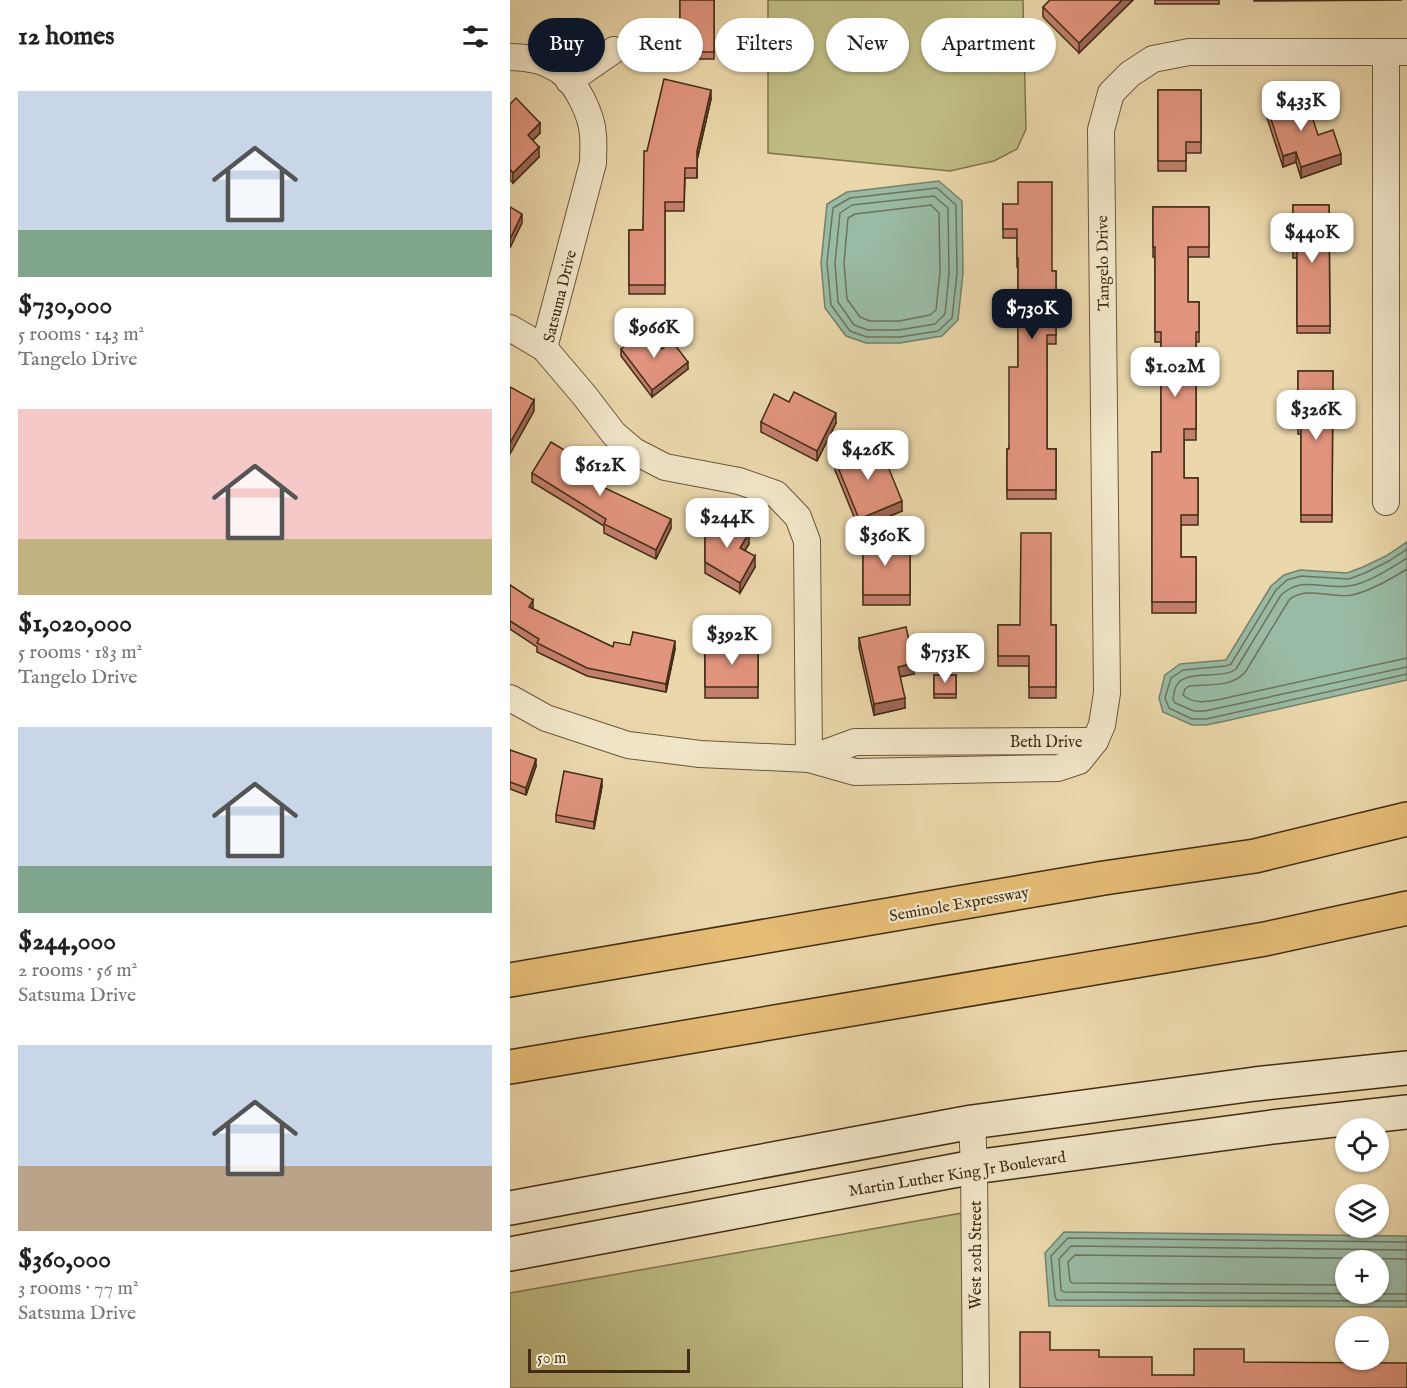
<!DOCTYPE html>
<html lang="en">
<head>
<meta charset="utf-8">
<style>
  body { margin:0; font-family:"IM FELL English",serif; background:#f2f2f2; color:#222; height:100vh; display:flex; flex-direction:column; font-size:22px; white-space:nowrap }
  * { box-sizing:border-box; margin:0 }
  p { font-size:20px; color:#767676 }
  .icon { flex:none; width:33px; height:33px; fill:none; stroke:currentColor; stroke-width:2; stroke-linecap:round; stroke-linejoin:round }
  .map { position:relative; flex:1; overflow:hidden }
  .sheet { display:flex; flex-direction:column; background:#fff; width:510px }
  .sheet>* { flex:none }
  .hud { position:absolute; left:18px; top:18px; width:570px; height:54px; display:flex; gap:12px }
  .fabs { position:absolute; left:825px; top:1118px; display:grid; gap:12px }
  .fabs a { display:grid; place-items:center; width:54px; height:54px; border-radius:50%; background:#fff; box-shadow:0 2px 4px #0004; font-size:30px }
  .scale { position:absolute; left:18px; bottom:15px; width:162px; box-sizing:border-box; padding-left:6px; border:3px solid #422c14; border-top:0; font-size:16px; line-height:21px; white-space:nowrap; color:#422c14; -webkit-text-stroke:4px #f1e5c8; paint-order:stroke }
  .price { position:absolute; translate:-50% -51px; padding:0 14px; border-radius:12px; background:#fff; color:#222; font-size:20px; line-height:39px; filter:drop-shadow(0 2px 3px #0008) }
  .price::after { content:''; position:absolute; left:50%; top:36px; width:18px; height:14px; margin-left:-9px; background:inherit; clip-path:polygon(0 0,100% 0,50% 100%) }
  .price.selected { background:#111827; color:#fff }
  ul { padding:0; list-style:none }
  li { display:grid; align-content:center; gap:12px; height:318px; padding:0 18px }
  li span { display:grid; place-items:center; height:186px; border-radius:0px; color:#555 }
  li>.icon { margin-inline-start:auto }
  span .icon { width:108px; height:108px; fill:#fffc; stroke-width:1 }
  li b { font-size:26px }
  h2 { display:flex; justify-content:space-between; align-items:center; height:72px; padding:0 18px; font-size:26px }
  .pill { padding:0 21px; border-radius:27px; background:#fff; box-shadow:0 2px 4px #0004; font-size:21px; line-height:54px }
  .pill.selected { background:#111827; color:#fff }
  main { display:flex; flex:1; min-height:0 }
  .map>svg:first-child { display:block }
  .green { fill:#bfbc83; stroke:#80744c; stroke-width:1.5 }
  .water { fill:#99baa4; stroke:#76816a; stroke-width:1.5; fill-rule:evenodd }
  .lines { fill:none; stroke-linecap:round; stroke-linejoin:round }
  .shore { stroke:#6e735c; stroke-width:1.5 }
  .minor-casing { stroke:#6c573a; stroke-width:28 }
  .secondary-casing { stroke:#422c14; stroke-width:36 }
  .motorway-casing { stroke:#422c14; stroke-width:36 }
  .minor { stroke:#f1e5c8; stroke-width:26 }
  .secondary { stroke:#f1e5c8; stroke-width:33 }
  .motorway { stroke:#e5bc76; stroke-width:33 }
  .wall { fill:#c27f6c; stroke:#422c14; stroke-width:1.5 }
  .shaded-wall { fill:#9e6858; stroke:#422c14; stroke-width:1.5 }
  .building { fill:#e1947e; stroke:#422c14; stroke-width:1.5 }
  .labels { text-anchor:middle; stroke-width:4.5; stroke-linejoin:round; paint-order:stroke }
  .street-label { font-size:16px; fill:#422c14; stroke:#f1e5c8 }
</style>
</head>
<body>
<main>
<section class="sheet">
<h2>12 homes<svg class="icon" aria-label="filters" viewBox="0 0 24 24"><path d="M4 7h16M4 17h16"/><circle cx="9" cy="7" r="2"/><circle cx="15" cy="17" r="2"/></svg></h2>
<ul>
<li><span style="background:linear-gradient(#c9d6e8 75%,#7fa58c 0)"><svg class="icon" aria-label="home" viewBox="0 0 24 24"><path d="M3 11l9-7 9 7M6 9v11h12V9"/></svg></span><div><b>$730,000</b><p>5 rooms · 143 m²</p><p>Tangelo Drive</p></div></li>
<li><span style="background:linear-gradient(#f6c9c9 70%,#c2b280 0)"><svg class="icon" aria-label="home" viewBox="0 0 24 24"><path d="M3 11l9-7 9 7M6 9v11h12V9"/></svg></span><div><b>$1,020,000</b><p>5 rooms · 183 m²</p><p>Tangelo Drive</p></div></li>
<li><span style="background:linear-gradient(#c9d6e8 75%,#7fa58c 0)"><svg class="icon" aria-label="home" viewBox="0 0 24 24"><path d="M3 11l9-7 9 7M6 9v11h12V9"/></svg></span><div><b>$244,000</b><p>2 rooms · 56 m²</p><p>Satsuma Drive</p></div></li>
<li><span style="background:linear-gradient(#c9d6e8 65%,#b9a48a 0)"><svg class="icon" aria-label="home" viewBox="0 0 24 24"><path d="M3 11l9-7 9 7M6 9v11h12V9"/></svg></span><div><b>$360,000</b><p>3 rooms · 77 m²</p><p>Satsuma Drive</p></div></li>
</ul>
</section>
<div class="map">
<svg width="897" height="1388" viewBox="0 0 897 1388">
  <rect width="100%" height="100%" fill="#ead7ab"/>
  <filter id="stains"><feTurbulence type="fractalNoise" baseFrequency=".00333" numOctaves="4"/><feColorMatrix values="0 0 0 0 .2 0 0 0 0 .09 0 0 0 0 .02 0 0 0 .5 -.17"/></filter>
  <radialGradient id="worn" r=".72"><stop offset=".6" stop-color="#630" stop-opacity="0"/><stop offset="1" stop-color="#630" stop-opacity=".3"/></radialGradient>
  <g class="green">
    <path d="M258 0H513L516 129 507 149 484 161 440 171 258 153Z"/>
    <path d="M452 1213 453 1388H0V1293Z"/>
  </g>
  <g class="water">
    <path d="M429 181 452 201 453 273 448 320 432 336 390 343H356L336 336 315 308 311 263 317 204 337 192Z"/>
    <path d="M897 542V680L711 722 696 725H682L653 712 649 698 655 675 670 664 716 660 761 586 774 575 790 570 837 573 853 567 876 556Z"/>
    <path d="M554 1232 897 1236V1307L539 1306 535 1253ZM836 1260H868V1293H836Z"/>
  </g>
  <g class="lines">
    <g class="shore">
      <path d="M427 188 446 205 447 273 442 318 428 331 390 337H357L340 331 321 305 317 263 323 208 340 198Z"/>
      <path d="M424 196 438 208 439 273 435 314 425 324 389 330H358L344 325 328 302 325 263 330 213 342 205Z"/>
      <path d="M421 205 429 213 430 272 426 310 420 315 389 321H360L350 317 337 299 334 263 338 218 345 214Z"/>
      <path d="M897 549 879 561 855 573 839 579 791 576 777 580 766 590 721 664 716 666 673 670 661 678 655 698 659 708 682 719H696L897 674"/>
      <path d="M897 558C881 568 857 584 838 586 813 590 793 575 771 595L726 669C712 680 675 669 667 685 664 688 664 695 663 699L665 703 684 711H695L897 667"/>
      <path d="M897 569C881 579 861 591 842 595 821 599 796 585 779 600L736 671C723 688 698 684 679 686L675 689 673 695C684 704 694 702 707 700L897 658"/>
      <path d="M897 1242 558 1238 541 1256 545 1297 547 1300 897 1301"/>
      <path d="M897 1250 561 1246 549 1259 551 1290 554 1292 897 1294"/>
      <path d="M836 1285 562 1283 560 1281 558 1262 565 1255 897 1259"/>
    </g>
    <defs>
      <g id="minor">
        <path d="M876 52V502"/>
        <path d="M0 57C17 57 35 61 49 70 66 82 82 115 83 135 84 144 83 154 83 163L34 348"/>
        <path d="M59 81 104 50"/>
        <path d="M0 328 34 348 74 395 104 434 124 451 155 467 229 481 266 494 288 517 297 541 299 759"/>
        <path d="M0 698 36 718 118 745 190 754 299 759 345 772 548 768 569 761 585 741 592 725 597 693 591 130 601 93 620 74 643 59 679 52H897"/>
        <path d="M299 759 345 742 585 741"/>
        <path d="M462 1122 464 1167 466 1388"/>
      </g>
      <g id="secondary">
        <path d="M0 1208 462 1122 745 1084 897 1068"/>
        <path d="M0 1254 464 1167 762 1127 897 1112"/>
      </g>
      <g id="motorway">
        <path d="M0 980 594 878 745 856 897 819"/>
        <path d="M0 1067 755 939 897 908"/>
      </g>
    </defs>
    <use href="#minor" class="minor-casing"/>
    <use href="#secondary" class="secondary-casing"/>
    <use href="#motorway" class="motorway-casing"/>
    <use href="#minor" class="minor"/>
    <use href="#secondary" class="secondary"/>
    <use href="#motorway" class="motorway"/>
  </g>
  <g class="wall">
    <rect x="170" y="0" width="34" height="59"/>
    <path d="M540 0H623L569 53 533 17V7Z"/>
    <rect x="645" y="0" width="64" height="4"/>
    <path d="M744 0H892L744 1Z"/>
    <path d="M648 90H691V153H676V171H648Z"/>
    <path d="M201 99 187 160V178H175L174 211H155V294H119V230H133L137 151Z"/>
    <path d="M0 104 30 133 23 140 29 157 3 183 0 180Z"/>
    <path d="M757 107 808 135 831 164 791 178 786 162 773 167 757 118Z"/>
    <path d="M493 204 542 271H546V344H537V449H546V499H497V449H499L508 367V267H507V238H493Z"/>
    <path d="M783 205H819L820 333H787V258H783Z"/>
    <path d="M643 207H699V257H678V302H689V342H686V440H674V478H688V525H671V557H686V613H642V452H651V342H645V257H643Z"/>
    <path d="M111 349H152L178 369 142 397 111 356Z"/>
    <path d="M788 371H823L822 522H791V434H788Z"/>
    <path d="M251 422 326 423 307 461 251 432Z"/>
    <path d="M325 460 392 511 349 529 325 470Z"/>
    <path d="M22 473 90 481 88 485 161 528 146 559 94 533V526L22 482Z"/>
    <path d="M195 532 239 544 235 550 245 567 230 593 195 573Z"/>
    <path d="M353 533 383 551H400V605H353Z"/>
    <path d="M0 585 23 609 103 647 120 645 165 649 156 692 77 676 27 652V647L0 629Z"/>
    <path d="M488 625H546V698H519V666H488Z"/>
    <path d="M349 638 404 674 390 677 395 708 364 715 349 648Z"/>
    <rect x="195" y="645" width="53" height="53"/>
    <rect x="424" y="675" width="22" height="23"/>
    <path d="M0 750 26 766 16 795 0 789Z"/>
    <path d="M92 786 84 829 46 822V815Z"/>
  </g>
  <g class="shaded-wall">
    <path d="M612 0H623L569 53V43Z"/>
    <path d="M201 90V99L187 160V178V151Z"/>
    <path d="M30 123V133L18 145V135Z"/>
    <path d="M29 147V157L3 183V173Z"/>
    <path d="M786 152V162L773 167V156Z"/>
    <path d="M831 154V164L791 178V167Z"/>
    <path d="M12 214V223L0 248V239Z"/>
    <path d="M178 362V369L142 397V390Z"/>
    <path d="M24 400V411L0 454V443Z"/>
    <path d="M326 413V423L307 461V451Z"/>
    <path d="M90 472V481L84 491V483Z"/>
    <path d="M392 501V511L349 529V519Z"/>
    <path d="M161 519V528L146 559V550Z"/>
    <path d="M239 533V544L230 558V548Z"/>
    <path d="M245 556V567L230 593V583Z"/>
    <path d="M23 600V609L19 607Z"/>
    <path d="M165 641V649L156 692V684Z"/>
    <path d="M404 663V674L388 677V667Z"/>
    <path d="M395 698V708L364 715V704Z"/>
    <path d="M26 759V766L16 795V788Z"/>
    <path d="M92 779V786L84 829V822Z"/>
  </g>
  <g class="building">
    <rect x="170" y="0" width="34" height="52"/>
    <path d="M540 0H612L569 43 533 7Z"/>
    <path d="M154 79 201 90 187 151V168H175L174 202H155V285H119V230H133L134 151H137Z"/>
    <path d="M648 90H691V142H676V161H648Z"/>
    <path d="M795 95 808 135 823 130 831 154 791 167 786 152 773 156 757 107Z"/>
    <path d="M6 98 30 123 18 135 29 147 3 173 0 169V104Z"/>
    <path d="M508 182H542V271H546V335H537V449H546V490H497V449H499V367H508V258H507V229H493V204H508Z"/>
    <path d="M783 205H819L820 326H787V251H783Z"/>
    <path d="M0 207 12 214 0 239Z"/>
    <path d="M643 207H699V247H678V302H689V332H686V429H674V478H688V515H671V557H686V602H642V452H651V332H645V247H643Z"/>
    <path d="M137 329 152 349 162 341 178 362 142 390 111 349Z"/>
    <path d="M788 371H823L822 515H791V427H788Z"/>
    <path d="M0 387 24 400 0 443Z"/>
    <path d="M284 392 326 413 307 451 251 422 264 394 279 402Z"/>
    <path d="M41 442 90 472 84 483 161 519 146 550 94 524 96 519 22 473Z"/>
    <path d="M368 442 392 501 349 519 325 460Z"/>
    <path d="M205 514 239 533 230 548 245 556 230 583 195 562V532Z"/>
    <path d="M353 533H383V551H400V595H353Z"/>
    <path d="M511 533H541V625H546V687H519V656H488V625H510Z"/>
    <path d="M0 585 23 600 19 607 103 647 104 642 120 645 123 632 165 641 156 684 77 668 27 643 29 639 0 621Z"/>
    <path d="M396 627 404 663 388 667 395 698 364 704 349 638Z"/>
    <rect x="195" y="645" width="53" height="42"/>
    <rect x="424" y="675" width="22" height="19"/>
    <path d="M0 750 26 759 16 788 0 782Z"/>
    <path d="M54 771 92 779 84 822 46 815Z"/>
    <path d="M510 1332H540V1350H589V1357H642V1375H684V1349H734V1362L897 1363V1388H510Z"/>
  </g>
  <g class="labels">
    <g class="street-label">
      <text transform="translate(592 263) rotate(-91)" y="6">Tangelo Drive</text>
      <text transform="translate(49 296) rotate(-76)" y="6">Satsuma Drive</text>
      <text x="536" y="747">Beth Drive</text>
      <text transform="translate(449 903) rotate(-10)" y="6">Seminole Expressway</text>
      <text transform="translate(447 1173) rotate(-9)" y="6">Martin Luther King Jr Boulevard</text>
      <text transform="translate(465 1255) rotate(-90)" y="6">West 20th Street</text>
    </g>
  </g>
  <rect width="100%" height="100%" filter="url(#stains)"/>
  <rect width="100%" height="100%" fill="url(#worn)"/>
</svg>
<div class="fabs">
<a><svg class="icon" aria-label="locate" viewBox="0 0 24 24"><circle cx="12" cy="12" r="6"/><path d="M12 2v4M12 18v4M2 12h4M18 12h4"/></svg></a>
<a><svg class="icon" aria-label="layers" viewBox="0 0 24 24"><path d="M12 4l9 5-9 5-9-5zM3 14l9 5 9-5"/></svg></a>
<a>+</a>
<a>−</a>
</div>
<div class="scale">50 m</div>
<b class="price" style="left:791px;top:132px">$433K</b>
<b class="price" style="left:802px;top:264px">$440K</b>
<b class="price selected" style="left:522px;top:340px">$730K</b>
<b class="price" style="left:144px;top:359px">$966K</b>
<b class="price" style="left:665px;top:398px">$1.02M</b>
<b class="price" style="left:806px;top:441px">$326K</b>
<b class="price" style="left:358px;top:481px">$426K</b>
<b class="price" style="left:90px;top:497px">$612K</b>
<b class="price" style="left:217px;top:549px">$244K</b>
<b class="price" style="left:375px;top:567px">$360K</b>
<b class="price" style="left:222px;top:666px">$392K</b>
<b class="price" style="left:435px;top:684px">$753K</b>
<div class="hud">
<a class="pill selected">Buy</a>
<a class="pill">Rent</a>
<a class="pill">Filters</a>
<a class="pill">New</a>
<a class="pill">Apartment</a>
</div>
</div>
</main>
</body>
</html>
